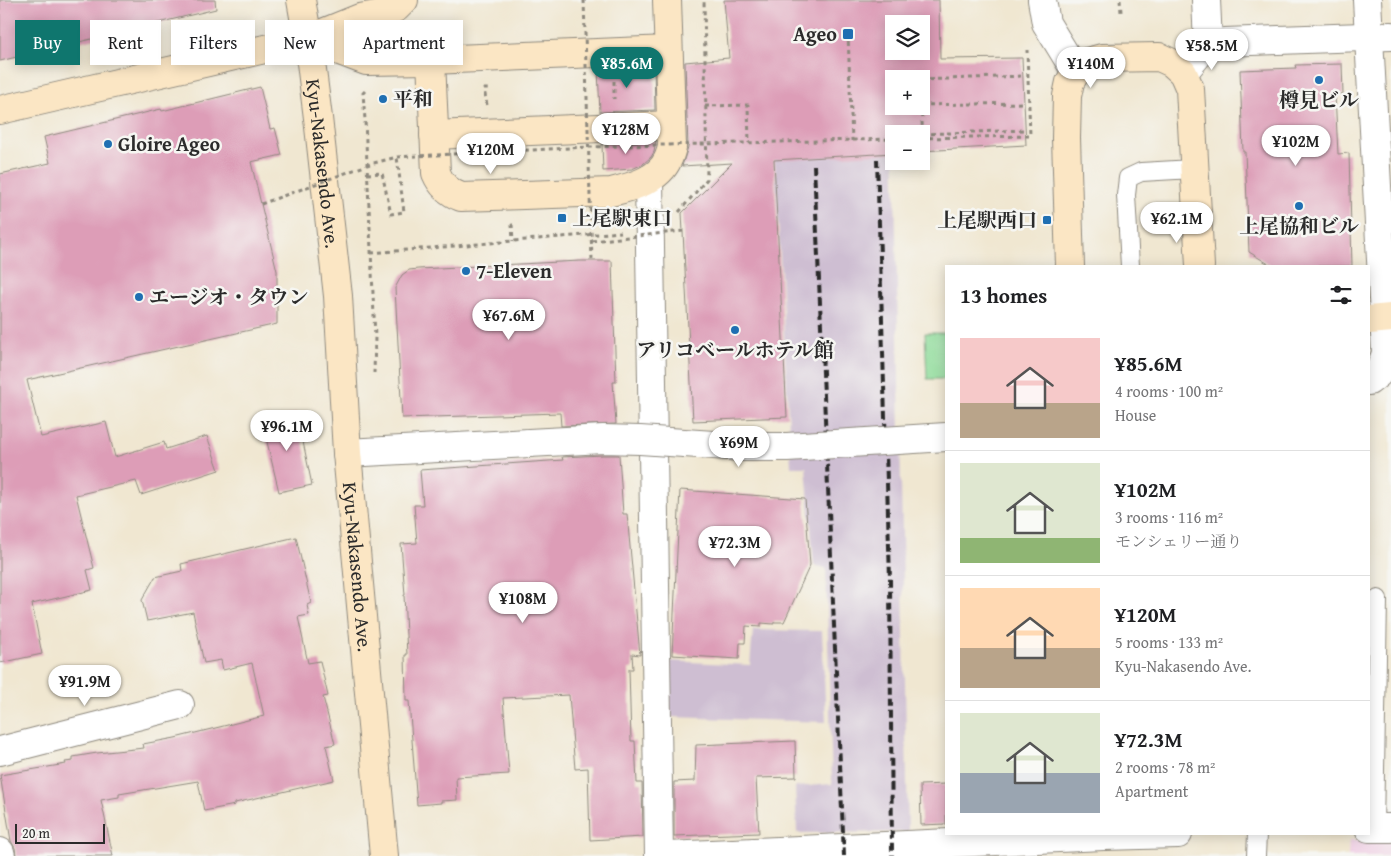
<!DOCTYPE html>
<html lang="en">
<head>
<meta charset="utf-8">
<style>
  body { margin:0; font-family:"Gentium Book Plus","Noto Serif JP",serif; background:#f2f2f2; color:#202124; height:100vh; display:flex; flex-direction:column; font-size:19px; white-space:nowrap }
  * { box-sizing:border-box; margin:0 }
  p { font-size:16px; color:#757577 }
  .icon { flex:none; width:28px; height:28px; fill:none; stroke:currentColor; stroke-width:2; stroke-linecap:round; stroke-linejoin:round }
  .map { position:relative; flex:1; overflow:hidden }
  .side { position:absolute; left:945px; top:265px; width:425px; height:570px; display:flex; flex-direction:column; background:#fff; border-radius:0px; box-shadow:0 2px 12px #0003 }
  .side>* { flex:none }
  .guide { position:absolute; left:15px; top:20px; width:475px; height:45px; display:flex; gap:10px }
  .buttons { position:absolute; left:885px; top:15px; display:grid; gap:10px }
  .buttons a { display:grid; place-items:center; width:45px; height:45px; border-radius:0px; background:#fff; box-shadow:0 2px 12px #0003; font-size:25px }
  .scale { position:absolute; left:15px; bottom:12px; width:90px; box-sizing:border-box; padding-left:5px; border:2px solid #2b2b2b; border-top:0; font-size:14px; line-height:18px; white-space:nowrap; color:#2b2b2b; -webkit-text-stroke:4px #f6f6f2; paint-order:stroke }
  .price { position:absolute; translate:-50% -42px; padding:0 11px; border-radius:18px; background:#fff; color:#222; font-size:16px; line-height:32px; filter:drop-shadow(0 1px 2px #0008) }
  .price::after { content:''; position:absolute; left:50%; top:30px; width:15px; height:11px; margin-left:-8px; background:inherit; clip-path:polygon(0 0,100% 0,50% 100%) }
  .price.current { background:#0f766e; color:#fff }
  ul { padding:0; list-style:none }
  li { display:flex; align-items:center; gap:15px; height:125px; padding:0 15px }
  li+li { border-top:1px solid #e0e0e0 }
  li span { display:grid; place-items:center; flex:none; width:140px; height:100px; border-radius:0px; color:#555 }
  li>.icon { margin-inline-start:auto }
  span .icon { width:60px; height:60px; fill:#fffc; stroke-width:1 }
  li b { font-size:21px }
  h2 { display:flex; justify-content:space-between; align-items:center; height:60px; padding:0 15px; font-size:21px }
  .tag { padding:0 18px; border-radius:0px; background:#fff; box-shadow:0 2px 12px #0003; font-size:18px; line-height:45px }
  .tag.current { background:#0f766e; color:#fff }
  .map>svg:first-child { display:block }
  .built { fill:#f0d0e5 }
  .industrial { fill:#cebed2 }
  .green { fill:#8ddb99; stroke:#5c8362 }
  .building { fill:#dd9db7; fill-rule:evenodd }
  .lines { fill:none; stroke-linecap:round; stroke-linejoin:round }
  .lane-casing { stroke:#8e897e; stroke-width:20 }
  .street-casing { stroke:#8e897e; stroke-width:30 }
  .secondary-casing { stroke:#8e897e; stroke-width:30 }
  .path { stroke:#8e897e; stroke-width:3; stroke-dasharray:4 4; stroke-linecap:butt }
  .lane { stroke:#fff; stroke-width:18 }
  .street { stroke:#fff; stroke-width:28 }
  .secondary { stroke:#fbe6c4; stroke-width:28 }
  .rail { stroke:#2b2b2b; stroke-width:4; stroke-dasharray:8 4; stroke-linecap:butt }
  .street-bridge-casing { stroke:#8e897e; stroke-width:30; stroke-linecap:butt }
  .path-bridge { stroke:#8e897e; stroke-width:3; stroke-dasharray:4 4; stroke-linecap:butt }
  .street-bridge { stroke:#fff; stroke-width:28 }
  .poi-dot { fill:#1f6fb2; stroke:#f6f6f2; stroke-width:2 }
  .labels { text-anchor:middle; stroke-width:5; stroke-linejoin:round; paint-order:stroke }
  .poi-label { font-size:20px; font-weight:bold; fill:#2b2b2b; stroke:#f6f6f2; text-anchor:start }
  .street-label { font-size:20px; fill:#2b2b2b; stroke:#f6f6f2 }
</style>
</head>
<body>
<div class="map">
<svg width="1391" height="856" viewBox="0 0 1391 856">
  <rect width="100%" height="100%" fill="#f6f6f2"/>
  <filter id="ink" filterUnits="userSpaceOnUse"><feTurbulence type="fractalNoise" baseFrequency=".02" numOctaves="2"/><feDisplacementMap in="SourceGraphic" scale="10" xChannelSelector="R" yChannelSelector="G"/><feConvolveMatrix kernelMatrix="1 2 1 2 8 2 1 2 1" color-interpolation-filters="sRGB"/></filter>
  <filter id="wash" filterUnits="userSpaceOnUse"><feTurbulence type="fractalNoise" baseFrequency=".0096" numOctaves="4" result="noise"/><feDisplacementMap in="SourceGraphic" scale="20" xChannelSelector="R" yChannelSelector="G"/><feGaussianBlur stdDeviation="1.12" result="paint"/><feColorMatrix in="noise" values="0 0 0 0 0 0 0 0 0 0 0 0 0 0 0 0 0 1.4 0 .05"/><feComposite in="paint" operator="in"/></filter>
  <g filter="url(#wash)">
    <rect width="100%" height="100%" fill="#f0e7d1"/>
    <path class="built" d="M1391 839V856H1348L1349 840Z"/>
    <g class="industrial">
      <path d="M765 0 894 134 908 832 797 833 795 787 832 784 826 568 814 566 806 467H791L777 196Z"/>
      <path d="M753 630 822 631 826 722 670 717 669 661 750 665Z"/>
    </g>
    <path class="green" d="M925 333H946V379H927Z"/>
    <g id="blocks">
      <g class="building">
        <path d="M0 0H215L216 9 0 61Z"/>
        <path d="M724 0H939L940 59 1022 58 1026 145 921 151V134H894V153L774 160 787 417 693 421 682 213 732 163 682 166 688 147 685 62 729 58ZM894 24H921V51H894ZM894 79H921V106H894Z"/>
        <path d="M1342 64 1343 94H1335L1338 154 1349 153 1352 266H1272L1249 252 1245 152H1243L1240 70 1296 68 1295 65Z"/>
        <path d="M654 66 655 110 600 112 598 69Z"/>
        <path d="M260 87 270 129 275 128 282 155 251 162 277 271V324L27 380 41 437 106 422 115 457 164 442 166 449 207 436 219 470 141 495 136 481 76 495 94 568 87 570 92 590 32 604 42 654 0 663V174L50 163 44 137 161 109 162 111Z"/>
        <path d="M656 141 654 152 651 157 643 164 632 169 603 171 602 144Z"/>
        <path d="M580 261H612L616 382H613L616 424 561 426 560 413 402 418 395 288 402 275 409 270 418 269Z"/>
        <path d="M297 413 312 485 279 492 262 421Z"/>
        <path d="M603 455H619L623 514H627L640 655 632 654 633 669H629L631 741H635L637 783H642L643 837 590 840 588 768 575 769 569 695 503 698 509 774 456 777 457 800 441 801V803L417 805 409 701H406L405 655H407L404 595H405L401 544 417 543 414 505H423L420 470 563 460 562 457Z"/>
        <path d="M680 490 805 499 810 565 784 622H774V624L761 623V627L746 626 745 643H740L739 659 672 655Z"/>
        <path d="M296 537 311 603 307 605 309 615 298 617 308 663 320 661 328 696 323 697 335 744 326 746 334 780 235 803V805L204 811 198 781 119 794V797L101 800 113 856H16L15 848 11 841 0 775 66 764 65 762 73 761V757L97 753 144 748 143 744 175 738 264 716 252 663 223 670 221 660 204 663 193 612 147 621 142 600 155 577 182 571 181 564Z"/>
        <path d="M795 741 796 777 756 778 759 833 674 836V782L695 781 696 745Z"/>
        <path d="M946 784V824L921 825 920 785Z"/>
      </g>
    </g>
  </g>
  <g filter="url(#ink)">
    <use href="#blocks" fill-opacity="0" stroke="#8e897e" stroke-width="1"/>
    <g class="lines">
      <defs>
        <g id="lane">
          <path d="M1130 266 1126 195 1128 178 1141 172 1193 169"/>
          <path d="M1374 828 1378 599"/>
          <path d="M1256 856 1257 834"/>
        </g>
        <g id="street">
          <path d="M1042 0 1046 23 1076 72"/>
          <path d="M1367 0 1386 353 1379 373 1369 381"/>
          <path d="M1225 42 1391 36"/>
          <path d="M1183 73 1208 43 1206 0"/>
          <path d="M649 179 659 856"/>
          <path d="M347 453 529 443"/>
          <path d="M0 751 180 705"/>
          <path d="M1369 828H1391"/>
          <path d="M0 852 1 856"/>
          <path d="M668 856 1103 836 1178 834"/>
        </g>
        <g id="secondary">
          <path id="s1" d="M301 0 308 39 318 118 338 296 347 453 384 856"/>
          <path d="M308 39 366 61 431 60 668 50"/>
          <path d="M431 60 436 173C441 185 448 192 461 197L611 192C632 187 659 180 668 159 670 155 671 151 672 147L667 0"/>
          <path d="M0 110 308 39 360 18 382 14 396 8 404 0"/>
          <path d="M434 135 671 125"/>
          <path d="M1070 266 1066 138 1067 96 1070 82 1076 72 1087 62 1102 58 1159 57 1172 63 1183 73 1190 89 1200 266"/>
          <path d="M1369 320 1391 318"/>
        </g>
      </defs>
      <use href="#lane" class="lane-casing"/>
      <use href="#street" class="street-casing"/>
      <use href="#secondary" class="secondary-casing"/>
      <g class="path">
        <path d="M1120 0 1121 12"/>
        <path d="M848 34 852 141"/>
        <path d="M921 80 1023 76"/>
        <path d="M614 81V99"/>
        <path d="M365 91 363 93 365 120 375 337 374 373"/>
        <path d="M487 105 484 89H488"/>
        <path d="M921 105 1024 103"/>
        <path d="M705 106 748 105 749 143"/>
        <path d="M921 106 923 138"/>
        <path d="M923 134 1025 130"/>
        <path d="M921 138 1030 136 1027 50"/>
        <path d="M367 174 382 173 391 214 404 212 397 157"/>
        <path d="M679 212 707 179 704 0"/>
        <path d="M513 225H512L513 241"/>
        <path d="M371 253 621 232"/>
      </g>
      <use href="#lane" class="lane"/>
      <use href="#street" class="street"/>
      <use href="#secondary" class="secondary"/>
      <g class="rail">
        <path d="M877 159 890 579 892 856"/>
        <path d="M814 165 844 856"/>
      </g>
      <defs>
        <path id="street-bridge" d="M529 443 603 439 640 440 743 447H787L946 437"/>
      </defs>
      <use href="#street-bridge" class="street-bridge-casing"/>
      <g class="path-bridge">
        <path d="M584 0 592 261"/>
        <path d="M261 204 370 164 397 157 588 147 894 139"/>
        <path d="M592 241 683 231"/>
      </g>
      <use href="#street-bridge" class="street-bridge"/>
    </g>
  </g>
  <g class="poi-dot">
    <rect x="842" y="28" width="12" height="12" rx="2.5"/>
    <circle cx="1319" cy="80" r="5"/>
    <circle cx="383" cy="99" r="5"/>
    <circle cx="108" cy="144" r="5"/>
    <circle cx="1299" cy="206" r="5"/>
    <rect x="557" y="213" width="10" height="10" rx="2.5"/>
    <rect x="1042" y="215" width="10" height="10" rx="2.5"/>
    <circle cx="466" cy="271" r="5"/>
    <circle cx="139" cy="297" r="5"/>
    <circle cx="735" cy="330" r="5"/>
  </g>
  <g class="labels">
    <g class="poi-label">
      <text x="837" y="41" text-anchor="end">Ageo</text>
      <text x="393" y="106">平和</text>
      <text x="1319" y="107" text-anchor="middle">樽見ビル</text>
      <text x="118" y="151">Gloire Ageo</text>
      <text x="572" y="225">上尾駅東口</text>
      <text x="1037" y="227" text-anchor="end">上尾駅西口</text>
      <text x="1299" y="233" text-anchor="middle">上尾協和ビル</text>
      <text x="476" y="278">7-Eleven</text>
      <text x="149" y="304">エージオ・タウン</text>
      <text x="735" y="357" text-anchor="middle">アリコベールホテル館</text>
    </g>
    <g class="street-label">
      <text dy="7" stroke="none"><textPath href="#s1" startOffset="165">Kyu-Nakasendo Ave.</textPath></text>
      <text dy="7" stroke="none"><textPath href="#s1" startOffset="570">Kyu-Nakasendo Ave.</textPath></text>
    </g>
  </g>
</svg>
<div class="buttons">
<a><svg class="icon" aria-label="layers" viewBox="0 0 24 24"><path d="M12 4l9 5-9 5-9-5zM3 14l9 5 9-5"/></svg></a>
<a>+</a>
<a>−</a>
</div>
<div class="scale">20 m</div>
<b class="price" style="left:1212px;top:71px">¥58.5M</b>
<b class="price current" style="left:627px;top:89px">¥85.6M</b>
<b class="price" style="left:1091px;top:89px">¥140M</b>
<b class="price" style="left:626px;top:155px">¥128M</b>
<b class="price" style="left:1296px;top:167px">¥102M</b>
<b class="price" style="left:491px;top:175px">¥120M</b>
<b class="price" style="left:1177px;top:244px">¥62.1M</b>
<b class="price" style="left:509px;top:341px">¥67.6M</b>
<b class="price" style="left:287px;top:452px">¥96.1M</b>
<b class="price" style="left:739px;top:468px">¥69M</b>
<b class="price" style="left:735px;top:568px">¥72.3M</b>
<b class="price" style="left:523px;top:624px">¥108M</b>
<b class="price" style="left:85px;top:707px">¥91.9M</b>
<div class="guide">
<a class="tag current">Buy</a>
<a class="tag">Rent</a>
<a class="tag">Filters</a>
<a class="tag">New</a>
<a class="tag">Apartment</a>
</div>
<section class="side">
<h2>13 homes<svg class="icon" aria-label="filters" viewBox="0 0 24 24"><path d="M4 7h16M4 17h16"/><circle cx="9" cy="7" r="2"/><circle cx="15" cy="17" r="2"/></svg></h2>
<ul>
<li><span style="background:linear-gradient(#f6c9c9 65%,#b9a48a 0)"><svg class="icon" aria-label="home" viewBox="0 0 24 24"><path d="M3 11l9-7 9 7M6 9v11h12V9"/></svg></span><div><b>¥85.6M</b><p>4 rooms · 100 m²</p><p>House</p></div></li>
<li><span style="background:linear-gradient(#dfe7d0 75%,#8fb573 0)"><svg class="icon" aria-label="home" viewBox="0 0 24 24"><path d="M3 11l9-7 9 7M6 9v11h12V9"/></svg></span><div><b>¥102M</b><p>3 rooms · 116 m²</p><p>モンシェリー通り</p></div></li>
<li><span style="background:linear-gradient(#ffd9b3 60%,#b9a48a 0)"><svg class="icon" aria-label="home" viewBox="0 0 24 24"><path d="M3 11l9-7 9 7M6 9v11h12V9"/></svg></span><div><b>¥120M</b><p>5 rooms · 133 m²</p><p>Kyu-Nakasendo Ave.</p></div></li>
<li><span style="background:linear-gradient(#dfe7d0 60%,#9aa5b1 0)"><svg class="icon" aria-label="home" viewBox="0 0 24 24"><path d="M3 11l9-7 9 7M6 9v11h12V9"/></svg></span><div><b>¥72.3M</b><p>2 rooms · 78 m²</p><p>Apartment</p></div></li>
</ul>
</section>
</div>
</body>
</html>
